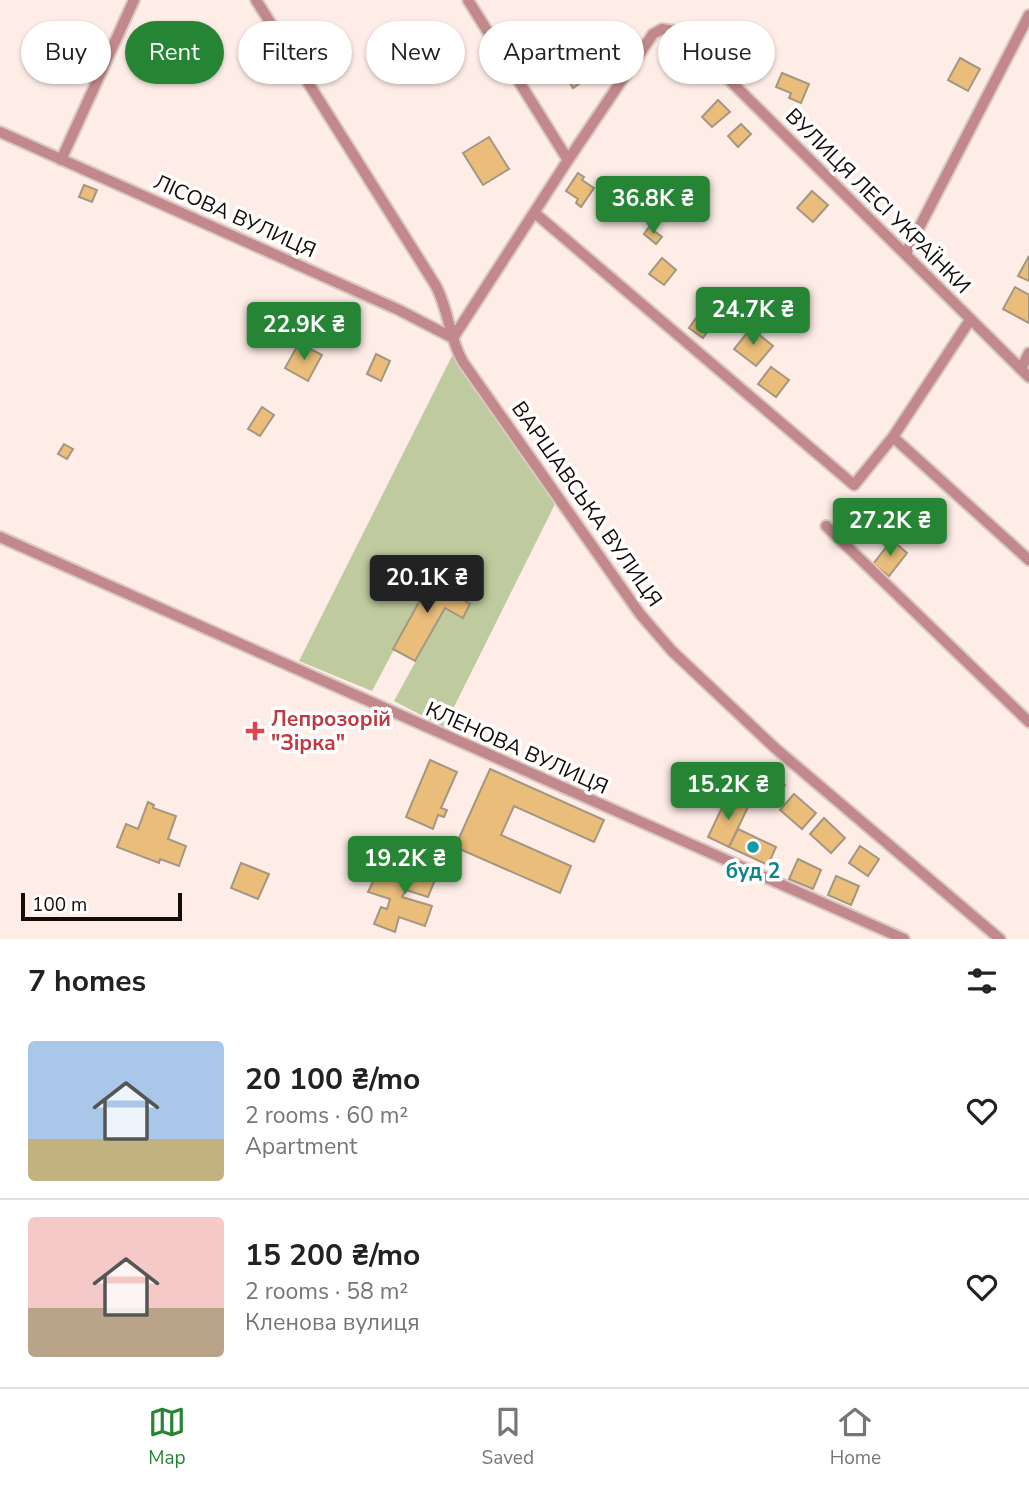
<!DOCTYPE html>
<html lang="en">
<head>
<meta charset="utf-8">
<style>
  body { margin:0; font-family:"Nunito Sans",sans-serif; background:#f6f6f6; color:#222; height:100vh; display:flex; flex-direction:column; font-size:26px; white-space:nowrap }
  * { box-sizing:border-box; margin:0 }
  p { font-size:23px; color:#767676 }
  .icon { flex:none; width:38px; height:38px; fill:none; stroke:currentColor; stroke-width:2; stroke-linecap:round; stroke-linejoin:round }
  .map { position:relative; height:939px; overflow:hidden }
  .side { display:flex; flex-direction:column; background:#fff; flex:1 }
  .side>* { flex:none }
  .banner { position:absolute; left:21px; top:21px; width:987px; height:63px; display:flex; gap:14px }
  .scale { position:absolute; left:21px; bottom:18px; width:161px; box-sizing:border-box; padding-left:7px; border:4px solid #150c09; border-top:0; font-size:19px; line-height:24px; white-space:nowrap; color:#150c09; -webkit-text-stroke:5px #fff; paint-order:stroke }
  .price { position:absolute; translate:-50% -60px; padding:0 16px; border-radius:7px; background:#268435; color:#fff; font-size:23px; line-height:46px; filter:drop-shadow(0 2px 4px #0008) }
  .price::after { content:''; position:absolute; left:50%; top:42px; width:21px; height:16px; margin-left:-10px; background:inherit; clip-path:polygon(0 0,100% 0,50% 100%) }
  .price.current { background:#222; color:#fff }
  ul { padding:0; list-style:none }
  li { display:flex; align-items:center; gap:21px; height:175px; padding:0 28px }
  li+li { border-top:2px solid #e0e0e0 }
  li span { display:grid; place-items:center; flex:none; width:196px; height:140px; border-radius:7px; color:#555 }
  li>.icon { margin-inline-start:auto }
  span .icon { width:84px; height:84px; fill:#fffc; stroke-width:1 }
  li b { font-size:30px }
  h2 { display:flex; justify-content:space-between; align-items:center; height:84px; padding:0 28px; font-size:30px }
  .pill { padding:0 24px; border-radius:32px; background:#fff; box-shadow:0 2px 5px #0004; font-size:24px; line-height:63px }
  .pill.current { background:#268435; color:#fff }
  .menu { display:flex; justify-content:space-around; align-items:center; height:98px; border-top:2px solid #e0e0e0; background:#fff; font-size:19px; color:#767676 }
  .menu a { display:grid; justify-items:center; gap:4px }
  .menu .current { color:#268435 }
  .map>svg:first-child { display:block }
  .green { fill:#bfcb9e }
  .building { fill:#eabe7a; stroke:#a49681; stroke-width:2 }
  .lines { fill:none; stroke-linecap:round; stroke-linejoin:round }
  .minor-casing { stroke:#d9c9c3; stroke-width:14 }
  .minor { stroke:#c2888b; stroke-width:10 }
  .health-dot { fill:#e0444e; stroke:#fff; stroke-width:2.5 }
  .culture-dot { fill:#0f9aa8; stroke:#fff; stroke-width:2.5 }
  .labels { text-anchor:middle; stroke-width:7; stroke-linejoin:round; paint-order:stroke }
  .street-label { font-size:21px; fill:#150c09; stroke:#fff }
  .health-label { font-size:21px; font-weight:bold; fill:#be3a42; stroke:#fff; text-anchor:start }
  .culture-label { font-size:21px; font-weight:bold; fill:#0d838f; stroke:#fff }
</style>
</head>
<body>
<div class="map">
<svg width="1029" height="939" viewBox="0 0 1029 939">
  <rect width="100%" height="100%" fill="#feede7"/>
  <path class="green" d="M454 352 555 504 444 727 394 701 445 608 462 618 470 605 414 573 407 586 423 595 372 691 299 661Z"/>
  <g class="building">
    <path d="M960 58 980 69 968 91 948 80Z"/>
    <path d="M576 66 585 80 573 88 564 74Z"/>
    <path d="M782 73 809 84 801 103 789 98 791 93 776 87Z"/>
    <path d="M718 100 730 112 712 127 702 117Z"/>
    <path d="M741 124 751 134 738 147 728 136Z"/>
    <path d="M489 137 509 169 483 185 463 153Z"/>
    <path d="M578 173 584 177 582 180 594 188 581 207 576 203 578 199 566 191Z"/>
    <path d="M84 185 97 190 92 202 79 197Z"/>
    <path d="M812 191 828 205 813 222 797 208Z"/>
    <path d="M649 227 662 237 656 244 644 234Z"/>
    <path d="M1029 256V281L1018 276Z"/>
    <path d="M662 258 676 270 664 285 649 274Z"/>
    <path d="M1015 287 1029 295V323L1003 309Z"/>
    <path d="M704 307 717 317 703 338 689 328Z"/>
    <path d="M751 328 773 346 756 366 734 349Z"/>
    <path d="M299 343 322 355 308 381 285 368Z"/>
    <path d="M376 354 390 361 381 381 367 374Z"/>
    <path d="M771 367 789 380 776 397 758 384Z"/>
    <path d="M262 407 274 415 260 436 248 429Z"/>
    <path d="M64 444 73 449 67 459 58 454Z"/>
    <path d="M892 540 907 553 889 576 873 564Z"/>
    <path d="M414 573 470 604 463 618 445 608 415 661 393 649 423 595 406 586Z"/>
    <path d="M430 760 457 772 441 808 447 810 444 817 438 815 433 829 406 817Z"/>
    <path d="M763 766 785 785 770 801 749 782Z"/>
    <path d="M490 769 604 820 594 842 514 806 501 835 571 866 560 893 455 847Z"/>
    <path d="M794 794 816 813 802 829 780 810Z"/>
    <path d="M727 797 748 807 729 847 708 837Z"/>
    <path d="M148 802 154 805 153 808 176 816 168 839 186 846 179 866 160 859 159 863 117 847 126 824 138 829Z"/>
    <path d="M824 818 845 838 831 853 810 834Z"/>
    <path d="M738 829 776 847 768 865 729 847Z"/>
    <path d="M860 846 879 859 868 876 849 863Z"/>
    <path d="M798 859 821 870 813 889 789 879Z"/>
    <path d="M414 860 439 870 428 897 406 890 402 897 432 906 425 926 399 917 395 932 374 924 381 907 387 909 390 899 368 892 377 873 404 884Z"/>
    <path d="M241 863 269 874 258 899 231 888Z"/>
    <path d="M836 876 859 886 851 905 828 895Z"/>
  </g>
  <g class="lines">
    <defs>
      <g id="minor">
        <path d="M256 0 436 286C449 311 449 338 463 362L640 614 672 651 775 748 1000 939"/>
        <path d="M0 132 399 310 453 338 568 160 468 0"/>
        <path d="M61 160 134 0"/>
        <path d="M568 160 653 34 662 29 681 32 1029 377"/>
        <path d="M536 214 854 485 893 437 970 320"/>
        <path d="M906 253 1029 15"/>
        <path d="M1021 369 1029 353"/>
        <path d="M893 437 1029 560"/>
        <path d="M826 526 1029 722"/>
        <path d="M0 537 904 939"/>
      </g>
    </defs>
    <use href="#minor" class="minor-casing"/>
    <use href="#minor" class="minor"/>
  </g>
  <path class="health-dot" d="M251.5 720.5h7v7h7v7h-7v7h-7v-7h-7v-7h7z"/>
  <circle class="culture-dot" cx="753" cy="847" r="7"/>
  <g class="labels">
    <g class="street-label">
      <text transform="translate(878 201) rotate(45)" y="7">ВУЛИЦЯ ЛЕСІ УКРАЇНКИ</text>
      <text transform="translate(235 216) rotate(24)" y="7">ЛІСОВА ВУЛИЦЯ</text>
      <text transform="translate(587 504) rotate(55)" y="7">ВАРШАВСЬКА ВУЛИЦЯ</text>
      <text transform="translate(517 748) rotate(24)" y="7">КЛЕНОВА ВУЛИЦЯ</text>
    </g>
    <g class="health-label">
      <text x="271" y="726">Лепрозорій<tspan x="271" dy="24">"Зірка"</tspan></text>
    </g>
    <g class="culture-label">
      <text x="753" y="878">буд 2</text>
    </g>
  </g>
</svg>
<div class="scale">100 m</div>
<b class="price" style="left:653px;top:236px">36.8K ₴</b>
<b class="price" style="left:753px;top:347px">24.7K ₴</b>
<b class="price" style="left:304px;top:362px">22.9K ₴</b>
<b class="price" style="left:890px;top:558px">27.2K ₴</b>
<b class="price current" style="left:427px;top:615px">20.1K ₴</b>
<b class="price" style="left:728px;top:822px">15.2K ₴</b>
<b class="price" style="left:405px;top:896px">19.2K ₴</b>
<div class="banner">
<a class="pill">Buy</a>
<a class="pill current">Rent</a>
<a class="pill">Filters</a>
<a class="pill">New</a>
<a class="pill">Apartment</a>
<a class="pill">House</a>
</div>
</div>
<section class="side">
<h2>7 homes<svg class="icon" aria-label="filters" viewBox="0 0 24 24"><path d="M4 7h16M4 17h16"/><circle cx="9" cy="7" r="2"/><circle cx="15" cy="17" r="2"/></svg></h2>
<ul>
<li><span style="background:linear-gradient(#a9c7e8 70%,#c2b280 0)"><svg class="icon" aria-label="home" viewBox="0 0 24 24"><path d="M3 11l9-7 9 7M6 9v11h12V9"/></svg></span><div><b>20 100 ₴/mo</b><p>2 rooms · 60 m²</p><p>Apartment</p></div><svg class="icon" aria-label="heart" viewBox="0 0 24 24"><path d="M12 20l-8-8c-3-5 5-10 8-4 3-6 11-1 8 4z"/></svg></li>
<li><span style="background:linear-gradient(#f6c9c9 65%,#b9a48a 0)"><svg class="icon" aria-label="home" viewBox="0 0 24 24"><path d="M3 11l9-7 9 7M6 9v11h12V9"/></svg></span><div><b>15 200 ₴/mo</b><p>2 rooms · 58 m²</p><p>Кленова вулиця</p></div><svg class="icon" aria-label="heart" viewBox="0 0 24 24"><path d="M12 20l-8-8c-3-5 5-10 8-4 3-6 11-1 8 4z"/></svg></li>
</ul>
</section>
<nav class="menu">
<a class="current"><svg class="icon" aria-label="map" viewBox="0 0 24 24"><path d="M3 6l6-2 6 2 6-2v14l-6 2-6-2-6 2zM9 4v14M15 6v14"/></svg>Map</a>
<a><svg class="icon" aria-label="saved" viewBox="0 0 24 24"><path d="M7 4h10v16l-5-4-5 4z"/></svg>Saved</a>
<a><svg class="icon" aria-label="home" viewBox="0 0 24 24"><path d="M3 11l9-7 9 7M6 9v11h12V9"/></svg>Home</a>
</nav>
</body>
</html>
